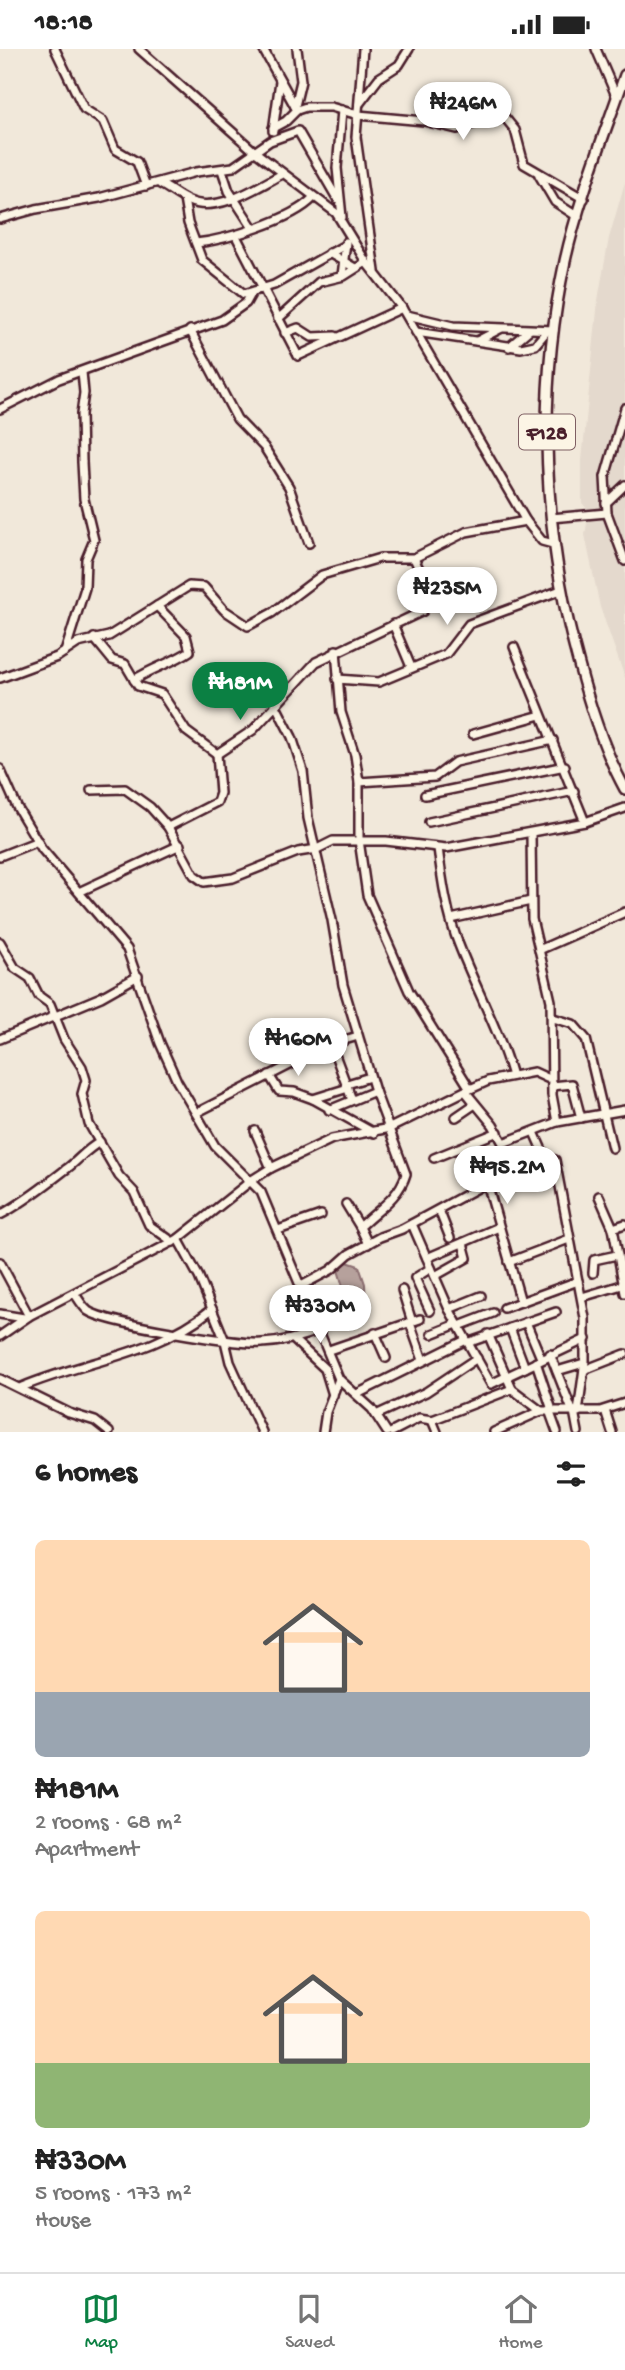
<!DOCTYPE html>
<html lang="en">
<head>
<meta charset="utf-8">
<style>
  body { margin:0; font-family:"Gochi Hand",sans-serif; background:#f6f6f6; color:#222; height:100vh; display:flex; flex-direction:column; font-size:26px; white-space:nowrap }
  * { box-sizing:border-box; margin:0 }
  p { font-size:23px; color:#767676 }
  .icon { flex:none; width:38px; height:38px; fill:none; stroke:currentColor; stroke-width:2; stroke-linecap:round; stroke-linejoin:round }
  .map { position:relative; height:1383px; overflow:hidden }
  .panel { display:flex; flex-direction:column; background:#fff; flex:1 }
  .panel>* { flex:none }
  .price { position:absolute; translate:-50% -60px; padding:0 16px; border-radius:24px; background:#fff; color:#222; font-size:23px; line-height:46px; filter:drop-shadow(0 2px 4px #0008) }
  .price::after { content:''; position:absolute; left:50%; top:42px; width:21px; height:16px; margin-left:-10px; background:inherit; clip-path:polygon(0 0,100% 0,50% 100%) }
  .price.active { background:#0b8043; color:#fff }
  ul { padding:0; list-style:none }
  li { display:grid; align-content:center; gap:14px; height:371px; padding:0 35px }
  li span { display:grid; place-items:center; height:217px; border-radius:10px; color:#555 }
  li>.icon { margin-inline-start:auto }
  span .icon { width:126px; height:126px; fill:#fffc; stroke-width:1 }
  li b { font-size:30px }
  h2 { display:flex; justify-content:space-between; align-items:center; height:84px; padding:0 35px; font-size:30px }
  .status { display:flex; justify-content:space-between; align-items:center; height:49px; padding:0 35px; background:#fff; direction:ltr }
  .status svg { height:19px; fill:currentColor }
  .tabs { display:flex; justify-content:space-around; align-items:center; height:98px; border-top:2px solid #e0e0e0; background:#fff; font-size:19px; color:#767676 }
  .tabs a { display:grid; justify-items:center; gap:4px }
  .tabs .active { color:#0b8043 }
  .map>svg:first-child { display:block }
  .built { fill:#e4d9cd }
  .water { fill:#b6a19c; stroke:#8b6d6f; stroke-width:2 }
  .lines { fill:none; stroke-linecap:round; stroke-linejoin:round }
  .minor-casing { stroke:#4a1f2b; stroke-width:12 }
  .major-casing { stroke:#4a1f2b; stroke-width:14 }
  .minor { stroke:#fcf5e5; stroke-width:7 }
  .major { stroke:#fcf5e5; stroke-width:9 }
  .labels { text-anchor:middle; stroke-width:5; stroke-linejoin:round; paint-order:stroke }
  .shield { fill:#fcf5e5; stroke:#7f5f63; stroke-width:2 }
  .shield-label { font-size:21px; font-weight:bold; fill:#4a1f2b }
</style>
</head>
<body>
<div class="status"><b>18:18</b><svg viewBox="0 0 49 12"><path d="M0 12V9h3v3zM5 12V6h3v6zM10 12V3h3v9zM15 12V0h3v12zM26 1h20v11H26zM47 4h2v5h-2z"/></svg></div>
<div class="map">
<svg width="625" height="1383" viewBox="0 0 625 1383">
  <rect width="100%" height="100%" fill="#f1e8da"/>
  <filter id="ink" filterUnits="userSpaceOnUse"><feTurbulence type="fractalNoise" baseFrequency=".0143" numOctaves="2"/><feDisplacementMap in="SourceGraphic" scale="14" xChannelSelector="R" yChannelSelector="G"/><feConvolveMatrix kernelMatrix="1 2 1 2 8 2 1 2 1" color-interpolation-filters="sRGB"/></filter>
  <g filter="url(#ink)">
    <path class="built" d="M625 133V629L600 558 585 486 589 462 582 454V411L598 251 609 189Z"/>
    <path class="water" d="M347 1213 359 1217 365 1235 366 1262 353 1265 339 1261 333 1246 336 1241H344L338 1221Z"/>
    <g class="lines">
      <defs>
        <g id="minor">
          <path d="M55 0 84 60 103 72 115 100 137 113 146 137"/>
          <path d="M139 0 254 102 336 164 366 213 402 259 526 472 542 492 553 495"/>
          <path d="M263 0 297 61"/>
          <path d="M363 0 356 88 375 222"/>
          <path d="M596 0 617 49"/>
          <path d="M359 55 379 29 399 16 409 0"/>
          <path d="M295 57 301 32 297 0"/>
          <path d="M273 79 286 72 297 61 306 58H331L358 66 424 72 457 80 502 65 515 81 524 115 584 150"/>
          <path d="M273 82 280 32"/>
          <path d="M222 121 229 142 253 179"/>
          <path d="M539 126 555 153 578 168"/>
          <path d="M160 135C170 140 179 148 189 152 217 165 258 138 282 125"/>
          <path d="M184 150 188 174 202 211 244 245 274 236 345 196"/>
          <path d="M342 168 337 119 342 61"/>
          <path d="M0 170 36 160 99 149 196 123 233 118 270 92 298 82 338 151"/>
          <path d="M236 187 298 307 402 259"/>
          <path d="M196 194C226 191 292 171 313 149"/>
          <path d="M329 204 355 219"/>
          <path d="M342 227 346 193"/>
          <path d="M407 266 453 277 554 281"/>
          <path d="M278 270 319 233 344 227 366 213"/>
          <path d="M190 281 237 370 264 398 289 438 309 494"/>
          <path d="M416 283 521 299 535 296 547 282"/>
          <path d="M285 284 298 279 312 288 335 287"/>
          <path d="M477 292 500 280"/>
          <path d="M509 298 529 281"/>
          <path d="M0 360 59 330 222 271 246 254 251 245"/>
          <path d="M606 454 625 436"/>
          <path d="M607 464 605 428 625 359"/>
          <path d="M551 469 607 464 625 512"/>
          <path d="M393 575 411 618"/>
          <path d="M94 589 112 611 125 615 138 637 162 645 186 682 217 705"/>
          <path d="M514 598 585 773"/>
          <path d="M336 601 341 663 355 706 359 733V791L367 846 409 942 469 1038"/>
          <path d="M65 603 85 539 86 510 94 491 84 450 82 413 81 365 84 344 82 323"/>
          <path d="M0 629 57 608 78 594 109 587 189 537 204 538 224 561 248 577 272 564 322 526 380 509H414L466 483 526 472"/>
          <path d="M337 630 379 633 446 605 469 575 561 541"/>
          <path d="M134 631C152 619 172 614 190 602L186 587 157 557"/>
          <path d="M275 655 292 688 303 722 308 769 332 871 343 936 375 1042 406 1125C399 1149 376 1162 360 1178L368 1195"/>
          <path d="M473 685 541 666"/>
          <path d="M217 705 253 681 316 613 423 562C435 544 421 526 414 509"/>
          <path d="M0 720 17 758 42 800 127 900 160 994 177 1032 215 1097 261 1143 339 1330 372 1360 387 1383"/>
          <path d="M359 733 435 728 455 713 553 691"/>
          <path d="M91 741 125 740 150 758 168 778 194 826 204 833 233 829 298 803 317 800 333 792H386L446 799 585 773 625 759"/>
          <path d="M425 746 565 717"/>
          <path d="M429 773 574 742"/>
          <path d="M168 778 217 753 220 744 217 705"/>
          <path d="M531 784 532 870 551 952 552 1046 557 1073"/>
          <path d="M438 799C442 831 447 866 459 896 476 940 499 981 512 1027"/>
          <path d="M0 807 38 792"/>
          <path d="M81 842 180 796"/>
          <path d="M451 870 531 852"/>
          <path d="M0 893 15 919 30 929 39 947 50 955 64 990 82 1018 86 1031 82 1045 89 1075 119 1127 134 1143 149 1176 173 1193"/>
          <path d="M539 901 625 863"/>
          <path d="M553 969 573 975 586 990 612 1099"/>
          <path d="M0 990 101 948 138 927"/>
          <path d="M331 995 352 1051"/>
          <path d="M269 1026 279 1042 294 1043 313 1050 374 1084"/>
          <path d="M347 1035 370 1028"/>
          <path d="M552 1037 572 1035 581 1069"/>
          <path d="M466 1042 488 1032 534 1023 547 1029"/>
          <path d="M313 1050 348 1039"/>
          <path d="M329 1061 375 1042"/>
          <path d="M196 1064 331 995 358 987"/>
          <path d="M456 1068 475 1055"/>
          <path d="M255 1082 271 1119"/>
          <path d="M534 1083 545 1108 555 1111 585 1269V1312L578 1363"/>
          <path d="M434 1109 498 1083"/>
          <path d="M487 1134 521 1253"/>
          <path d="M599 1147 613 1179 625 1244"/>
          <path d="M346 1155 360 1178"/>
          <path d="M439 1161 450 1189"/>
          <path d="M0 1166C23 1154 44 1137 65 1121 78 1112 85 1101 100 1093"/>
          <path d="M412 1175 449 1260 491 1335 586 1290"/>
          <path d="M613 1179 625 1175"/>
          <path d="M278 1181 321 1166"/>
          <path d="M178 1190 199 1228 225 1292 230 1313 262 1383"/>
          <path d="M427 1209 499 1178"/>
          <path d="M0 1213 29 1267"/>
          <path d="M509 1213 569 1190"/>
          <path d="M593 1224 594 1211 617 1206"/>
          <path d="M435 1227 467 1209 463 1194"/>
          <path d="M301 1237 331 1221 349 1205 380 1188 402 1180 487 1134 507 1127 517 1118 545 1108"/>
          <path d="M402 1241 412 1273"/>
          <path d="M75 1245C79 1251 83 1258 88 1262 105 1274 238 1296 262 1294 282 1293 300 1289 319 1281"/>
          <path d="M582 1248 622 1236"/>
          <path d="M504 1259 578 1232"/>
          <path d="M449 1260 481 1247"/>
          <path d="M430 1262 415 1229 431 1219"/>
          <path d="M0 1265 24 1269"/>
          <path d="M526 1273 541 1309"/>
          <path d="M410 1274 423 1311"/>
          <path d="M459 1277 493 1264"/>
          <path d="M510 1279 525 1319"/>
          <path d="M375 1284 386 1309"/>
          <path d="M432 1285 457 1275"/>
          <path d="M488 1285 512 1340 541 1362"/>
          <path d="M0 1287 29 1267 178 1190 252 1131 271 1119 332 1090 390 1079 465 1042 493 1076 503 1094 557 1073 625 1061"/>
          <path d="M295 1292 325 1320 333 1346"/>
          <path d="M470 1293 556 1263"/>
          <path d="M329 1301 420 1270"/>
          <path d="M550 1305 572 1361"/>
          <path d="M536 1313 552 1361"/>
          <path d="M584 1321 625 1305"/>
          <path d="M557 1322 584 1314"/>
          <path d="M0 1330 69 1364 95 1372 109 1383"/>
          <path d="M22 1338C86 1311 156 1306 212 1260"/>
          <path d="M357 1345 466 1291"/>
          <path d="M549 1361 557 1383"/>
          <path d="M605 1361 612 1383"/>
          <path d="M574 1362 578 1383"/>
          <path d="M376 1366 426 1343 477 1309"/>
          <path d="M432 1371 437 1383"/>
          <path d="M323 1383 326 1363 339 1330"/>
          <path d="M392 1383 419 1369 432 1371 512 1340"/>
          <path d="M494 1383 541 1362H600L625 1354"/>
        </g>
        <path id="major" d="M625 26C604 87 579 149 565 212 536 346 543 485 579 616 590 658 604 702 625 740"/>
      </defs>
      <use href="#minor" class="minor-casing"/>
      <use href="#major" class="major-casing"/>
      <use href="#minor" class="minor"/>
      <use href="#major" class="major"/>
    </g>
  </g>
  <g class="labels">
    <rect class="shield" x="519" y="365.5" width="56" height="35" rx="5"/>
    <g class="shield-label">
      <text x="547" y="390">F128</text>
    </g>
  </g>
</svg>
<b class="price" style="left:463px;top:93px">₦246M</b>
<b class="price" style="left:447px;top:578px">₦235M</b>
<b class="price active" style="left:240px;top:673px">₦181M</b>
<b class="price" style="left:298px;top:1029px">₦160M</b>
<b class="price" style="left:507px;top:1157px">₦95.2M</b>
<b class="price" style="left:320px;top:1296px">₦330M</b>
</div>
<section class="panel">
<h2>6 homes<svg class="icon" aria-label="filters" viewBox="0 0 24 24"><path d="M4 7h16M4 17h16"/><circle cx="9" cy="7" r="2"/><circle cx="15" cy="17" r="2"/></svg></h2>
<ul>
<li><span style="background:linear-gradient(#ffd9b3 70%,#9aa5b1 0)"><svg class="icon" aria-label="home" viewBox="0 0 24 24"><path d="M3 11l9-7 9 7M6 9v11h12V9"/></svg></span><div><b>₦181M</b><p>2 rooms · 68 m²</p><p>Apartment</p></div></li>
<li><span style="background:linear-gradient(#ffd9b3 70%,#8fb573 0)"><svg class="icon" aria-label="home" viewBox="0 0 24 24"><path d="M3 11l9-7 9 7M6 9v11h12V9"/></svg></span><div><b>₦330M</b><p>5 rooms · 173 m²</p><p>House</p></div></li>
</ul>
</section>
<nav class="tabs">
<a class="active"><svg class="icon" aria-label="map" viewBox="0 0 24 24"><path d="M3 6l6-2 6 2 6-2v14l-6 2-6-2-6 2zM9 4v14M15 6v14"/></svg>Map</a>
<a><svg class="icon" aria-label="saved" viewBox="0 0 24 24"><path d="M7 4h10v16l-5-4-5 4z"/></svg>Saved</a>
<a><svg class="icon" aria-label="home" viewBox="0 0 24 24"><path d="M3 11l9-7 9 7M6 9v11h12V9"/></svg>Home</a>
</nav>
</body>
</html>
